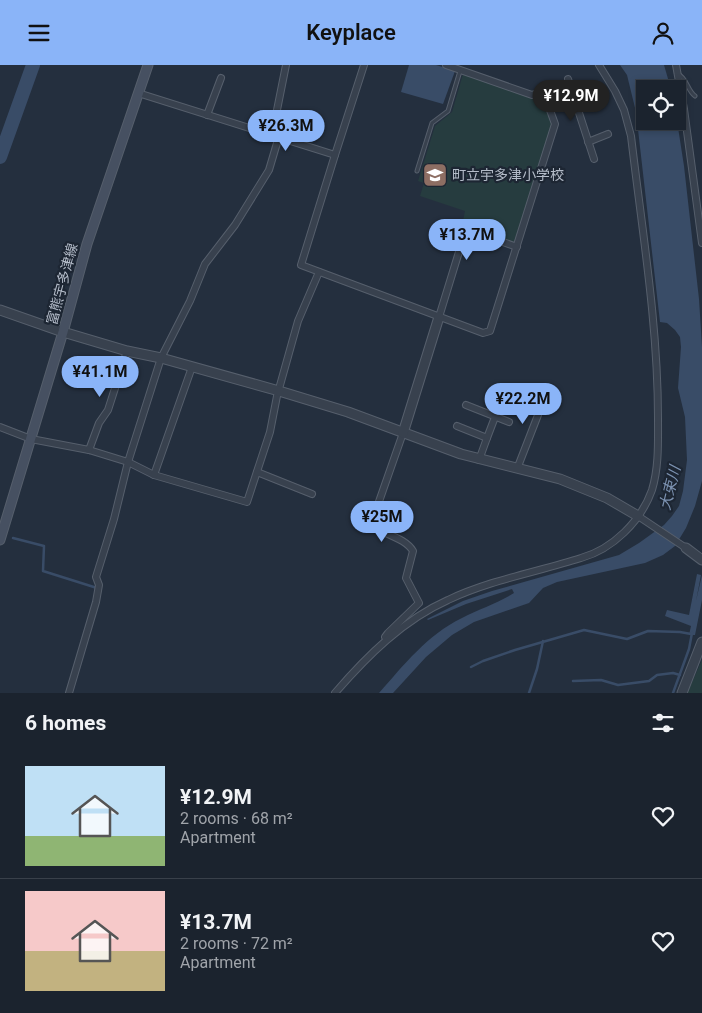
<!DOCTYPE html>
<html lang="en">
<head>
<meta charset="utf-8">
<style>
  body { margin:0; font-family:Roboto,"Noto Sans JP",sans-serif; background:#242b36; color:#f1f3f6; height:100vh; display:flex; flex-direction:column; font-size:19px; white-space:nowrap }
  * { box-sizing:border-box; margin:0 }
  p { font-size:16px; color:#a0a4aa }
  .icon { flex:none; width:28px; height:28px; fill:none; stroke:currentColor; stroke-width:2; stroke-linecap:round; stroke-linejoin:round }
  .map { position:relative; height:628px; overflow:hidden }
  .details { display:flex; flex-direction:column; background:#1b232e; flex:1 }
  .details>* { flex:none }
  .buttons { position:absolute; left:636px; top:15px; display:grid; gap:10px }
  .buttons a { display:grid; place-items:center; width:50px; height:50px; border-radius:0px; background:#1b232e; box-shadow:0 2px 8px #0003,0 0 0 1px #39404a; font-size:25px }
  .price { position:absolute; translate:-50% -42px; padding:0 11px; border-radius:18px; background:#8ab4f8; color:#111; font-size:16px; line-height:32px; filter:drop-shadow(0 1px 2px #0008) }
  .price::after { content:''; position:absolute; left:50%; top:30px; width:15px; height:11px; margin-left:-8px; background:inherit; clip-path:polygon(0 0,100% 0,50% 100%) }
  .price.active { background:#222; color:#fff }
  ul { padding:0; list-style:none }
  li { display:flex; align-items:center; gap:15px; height:125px; padding:0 25px }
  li+li { border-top:1px solid #39404a }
  li span { display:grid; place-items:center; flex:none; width:140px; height:100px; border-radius:0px; color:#555 }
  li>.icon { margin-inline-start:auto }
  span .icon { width:60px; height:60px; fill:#fffc; stroke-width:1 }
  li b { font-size:21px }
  h2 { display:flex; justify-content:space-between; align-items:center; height:60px; padding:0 25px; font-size:21px }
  header { display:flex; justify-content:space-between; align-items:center; height:65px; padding:0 25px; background:#8ab4f8; color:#111; font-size:22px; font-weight:600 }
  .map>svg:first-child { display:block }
  .green { fill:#263c3f }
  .water { fill:#394c67 }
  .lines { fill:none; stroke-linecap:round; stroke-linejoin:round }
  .stream { stroke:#394c67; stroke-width:2.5 }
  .river { stroke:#394c67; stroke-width:14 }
  .service-casing { stroke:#565f6c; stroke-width:5 }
  .minor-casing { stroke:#565f6c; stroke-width:8 }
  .tertiary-casing { stroke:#565f6c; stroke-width:11 }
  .secondary-casing { stroke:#565f6c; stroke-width:11 }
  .service { stroke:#38414e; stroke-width:3 }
  .minor { stroke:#38414e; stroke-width:6 }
  .tertiary { stroke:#38414e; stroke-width:9 }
  .secondary { stroke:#465061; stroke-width:9 }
  .labels { text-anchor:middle; stroke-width:4.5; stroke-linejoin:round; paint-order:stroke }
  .poi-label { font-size:14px; fill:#b4bcc9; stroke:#1d2633; text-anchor:start }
  .street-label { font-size:14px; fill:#b4bcc9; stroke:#1d2633 }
  .water-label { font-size:15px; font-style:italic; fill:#7c92b1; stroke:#1d2633 }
</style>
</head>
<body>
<header><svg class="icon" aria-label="menu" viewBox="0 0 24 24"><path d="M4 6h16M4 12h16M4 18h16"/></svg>Keyplace<svg class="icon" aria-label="person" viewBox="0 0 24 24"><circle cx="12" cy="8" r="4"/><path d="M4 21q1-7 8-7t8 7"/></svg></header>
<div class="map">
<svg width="702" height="628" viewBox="0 0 702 628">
  <rect width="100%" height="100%" fill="#242f3e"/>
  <g class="green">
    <path d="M463 9 532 33 547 43 552 58 516 178 462 161 465 146 420 131 424 118 418 116 435 61 452 47Z"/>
    <path d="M702 595V628H687Z"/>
  </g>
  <g class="water">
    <path d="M409 0H436L455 6 443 39 401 27Z"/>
    <path d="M620 0H664L671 24H645V56H677L684 101 699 234 702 282V416L695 441 686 463 675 481 663 490 645 498 557 517 543 523 529 538 474 557 452 570 426 592 393 628H379C404 600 427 570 462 553 479 544 498 538 514 528L512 524 466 539 428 555 427 554 463 536 492 526 619 490 639 478 664 460 672 451 679 441 683 426 687 395 685 352 678 323 681 282 680 272 675 265 667 258 660 257 636 47 627 10Z"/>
    <path d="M697 509 701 510 696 536 702 510V535L695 570H689L691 561 665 551 667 545 689 550Z"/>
  </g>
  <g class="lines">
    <g class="stream">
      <path d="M13 473 44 481 43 506 97 523"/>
      <path d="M471 602 483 596 515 585 584 565 627 574 648 566 680 567 691 569"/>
      <path d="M573 616 601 615 618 620 649 616 657 610 673 608 680 610"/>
      <path d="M529 628 537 604 543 576"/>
      <path d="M673 628 689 584 692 568"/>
    </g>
    <path class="river" d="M0 92 33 0"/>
    <defs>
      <g id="service">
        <path d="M678 9C687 13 687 25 695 31"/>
        <path d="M417 106 432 58 448 46 460 6"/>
      </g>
      <g id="minor">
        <path d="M676 0 684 44 702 178"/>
        <path d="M568 14 594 94"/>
        <path d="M138 28 335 90 364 0"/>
        <path d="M548 40 593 23 596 32"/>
        <path d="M207 50 221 13"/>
        <path d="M588 77 608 69"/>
        <path d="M335 90 301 200 483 268 490 266 555 59 543 26 532 30 446 0"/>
        <path d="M439 252 466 164 517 182"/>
        <path d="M499 329 535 342 538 350 517 404"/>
        <path d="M466 340 509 357"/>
        <path d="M457 361 487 373 479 395"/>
        <path d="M0 362 31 374 89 385 128 397 154 410 247 437 270 367 277 331 298 256 319 207"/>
        <path d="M487 373 495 352"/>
        <path d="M89 385 99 358 108 345 127 286"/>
        <path d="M257 407 312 429"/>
        <path d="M154 410 192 302"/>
        <path d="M638 451 686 483"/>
        <path d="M386 574 385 572 388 568 419 538 406 513 413 486C405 473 386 470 374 462L375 448 403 368"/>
        <path d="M69 628 96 537 99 520 96 512 114 454 128 397 161 293 190 236 205 199 235 160 269 105 277 78V45L286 0"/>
        <path d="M335 628C367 591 403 555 448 535 490 515 537 507 581 493 613 484 641 456 652 425 659 402 658 377 658 353 658 259 642 165 631 71L624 45 615 26 599 0"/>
      </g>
      <g id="tertiary">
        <path d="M0 245 63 267 127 286 161 293 279 326 348 347 461 389 560 414 607 433 638 451"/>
        <path d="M403 368 439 252"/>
        <path d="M686 483 702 495"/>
        <path d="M682 628 702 577"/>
      </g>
      <path id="secondary" d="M0 475 63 267 87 179 148 0"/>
    </defs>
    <use href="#service" class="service-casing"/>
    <use href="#minor" class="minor-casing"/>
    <use href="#tertiary" class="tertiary-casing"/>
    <use href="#secondary" class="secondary-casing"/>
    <use href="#service" class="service"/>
    <use href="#minor" class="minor"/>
    <use href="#tertiary" class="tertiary"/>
    <use href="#secondary" class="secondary"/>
  </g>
  <defs>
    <symbol id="school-square" viewBox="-11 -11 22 22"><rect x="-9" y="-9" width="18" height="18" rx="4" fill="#8d6e63" stroke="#1d2633"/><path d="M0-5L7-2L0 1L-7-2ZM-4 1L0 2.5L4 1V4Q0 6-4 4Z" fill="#fff"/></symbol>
  </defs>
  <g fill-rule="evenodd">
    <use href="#school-square" x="421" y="96" width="28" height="28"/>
  </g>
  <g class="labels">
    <g class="poi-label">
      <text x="452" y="115">町立宇多津小学校</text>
    </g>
    <g class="street-label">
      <text transform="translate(62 219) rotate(-75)" y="5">富熊宇多津線</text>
    </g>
    <g class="water-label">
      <text transform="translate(670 423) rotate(-76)" y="5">大束川</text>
    </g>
  </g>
</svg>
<div class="buttons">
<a><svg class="icon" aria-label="locate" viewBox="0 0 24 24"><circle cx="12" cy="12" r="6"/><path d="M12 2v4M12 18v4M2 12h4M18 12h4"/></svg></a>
</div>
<b class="price active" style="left:571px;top:57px">¥12.9M</b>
<b class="price" style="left:286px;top:87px">¥26.3M</b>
<b class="price" style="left:467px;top:196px">¥13.7M</b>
<b class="price" style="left:100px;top:333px">¥41.1M</b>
<b class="price" style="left:523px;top:360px">¥22.2M</b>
<b class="price" style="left:382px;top:478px">¥25M</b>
</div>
<section class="details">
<h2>6 homes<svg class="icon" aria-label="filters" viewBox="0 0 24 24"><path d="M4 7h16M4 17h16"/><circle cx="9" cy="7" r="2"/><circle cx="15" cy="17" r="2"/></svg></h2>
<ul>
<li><span style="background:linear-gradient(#bfe0f5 70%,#8fb573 0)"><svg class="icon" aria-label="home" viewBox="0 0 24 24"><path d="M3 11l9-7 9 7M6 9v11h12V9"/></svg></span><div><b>¥12.9M</b><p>2 rooms · 68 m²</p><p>Apartment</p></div><svg class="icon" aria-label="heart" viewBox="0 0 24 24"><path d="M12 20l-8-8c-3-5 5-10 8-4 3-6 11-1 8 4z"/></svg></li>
<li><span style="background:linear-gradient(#f6c9c9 60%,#c2b280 0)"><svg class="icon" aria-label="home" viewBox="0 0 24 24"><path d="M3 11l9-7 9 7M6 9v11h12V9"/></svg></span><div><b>¥13.7M</b><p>2 rooms · 72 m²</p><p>Apartment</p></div><svg class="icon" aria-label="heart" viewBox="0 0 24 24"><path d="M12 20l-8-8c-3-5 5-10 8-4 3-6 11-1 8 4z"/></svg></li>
</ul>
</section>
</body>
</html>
